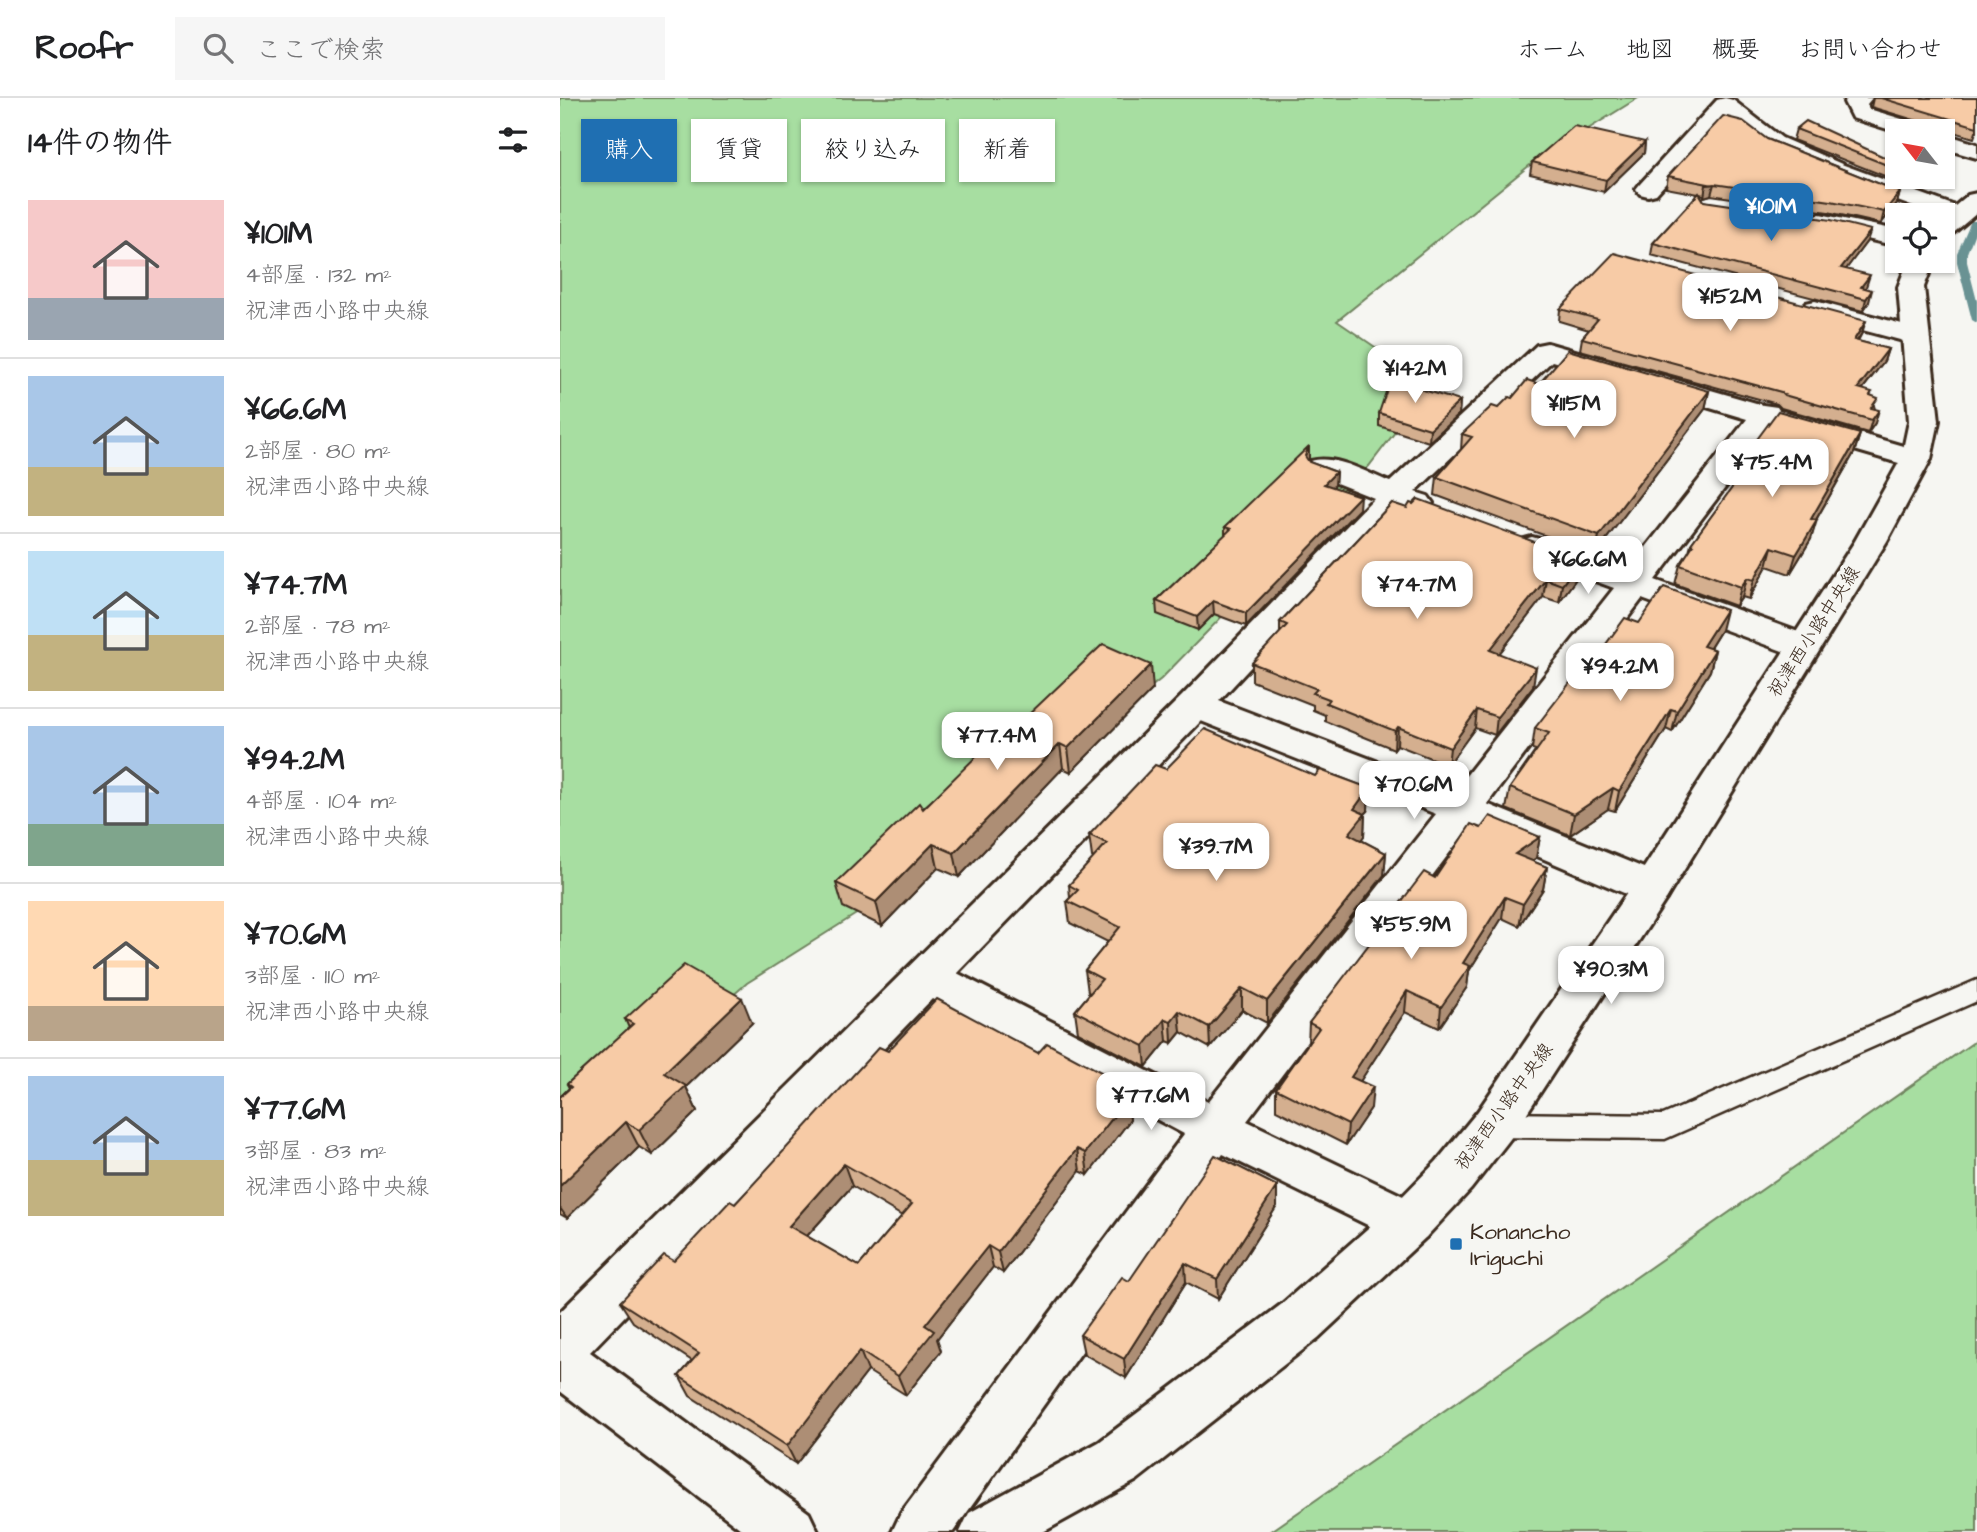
<!DOCTYPE html>
<html lang="ja">
<head>
<meta charset="utf-8">
<style>
  body { margin:0; font-family:"Architects Daughter","Klee One",sans-serif; background:#f6f6f6; color:#202124; height:100vh; display:flex; flex-direction:column; font-size:26px; white-space:nowrap }
  * { box-sizing:border-box; margin:0 }
  p { font-size:23px; color:#757577 }
  .icon { flex:none; width:38px; height:38px; fill:none; stroke:currentColor; stroke-width:2; stroke-linecap:round; stroke-linejoin:round }
  .map { position:relative; flex:1; overflow:hidden }
  .sheet { display:flex; flex-direction:column; background:#fff; width:560px }
  .sheet>* { flex:none }
  .top-card { position:absolute; left:21px; top:21px; width:665px; height:63px; display:flex; gap:14px }
  .needle { width:46px; rotate:301deg }
  .controls { position:absolute; left:1325px; top:21px; display:grid; gap:14px }
  .controls a { display:grid; place-items:center; width:70px; height:70px; border-radius:0px; background:#fff; box-shadow:0 2px 5px #0004; font-size:35px }
  .price { position:absolute; translate:-50% -60px; padding:0 16px; border-radius:14px; background:#fff; color:#222; font-size:23px; line-height:46px; filter:drop-shadow(0 2px 4px #0008) }
  .price::after { content:''; position:absolute; left:50%; top:42px; width:21px; height:16px; margin-left:-10px; background:inherit; clip-path:polygon(0 0,100% 0,50% 100%) }
  .price.on { background:#1f6fb2; color:#fff }
  ul { padding:0; list-style:none }
  li { display:flex; align-items:center; gap:21px; height:175px; padding:0 28px }
  li+li { border-top:2px solid #e0e0e0 }
  li span { display:grid; place-items:center; flex:none; width:196px; height:140px; border-radius:0px; color:#555 }
  li>.icon { margin-inline-start:auto }
  span .icon { width:84px; height:84px; fill:#fffc; stroke-width:1 }
  li b { font-size:30px }
  h2 { display:flex; justify-content:space-between; align-items:center; height:84px; padding:0 28px; font-size:30px }
  .tag { padding:0 24px; border-radius:0px; background:#fff; box-shadow:0 2px 5px #0004; font-size:24px; line-height:63px }
  .tag.on { background:#1f6fb2; color:#fff }
  header { display:flex; align-items:center; gap:42px; box-sizing:border-box; height:98px; padding:0 35px; background:#fff; border-bottom:2px solid #e0e0e0 }
  header strong { font-size:33px }
  nav { display:flex; gap:38px; margin-inline-start:auto; font-size:24px }
  .search { width:490px; height:63px; background:#f6f6f6; display:flex; align-items:center; gap:18px; box-sizing:border-box; padding:0 24px; border-radius:0px; color:#757577; font-size:26px }
  main { display:flex; flex:1; min-height:0 }
  .map>svg:first-child { display:block }
  .green { fill:#a7dea1; stroke:#718460; stroke-width:2 }
  .lines { fill:none; stroke-linecap:round; stroke-linejoin:round }
  .stream { fill:#699293; fill-rule:evenodd }
  .service-casing { stroke:#3b2a1e; stroke-width:5 }
  .minor-casing { stroke:#3b2a1e; stroke-width:6 }
  .secondary-casing { stroke:#3b2a1e; stroke-width:6 }
  .service { fill:#f6f6f2; fill-rule:evenodd }
  .minor { fill:#f6f6f2; fill-rule:evenodd }
  .secondary { fill:#f6f6f2; fill-rule:evenodd }
  .wall { fill:#d4af8f; stroke:#3b2a1e; stroke-width:2; fill-rule:evenodd }
  .shaded-wall { fill:#ad8e74; stroke:#3b2a1e; stroke-width:2 }
  .building { fill:#f7cba6; stroke:#3b2a1e; stroke-width:2; fill-rule:evenodd }
  .poi-dot { fill:#1f6fb2; stroke:#f6f6f2; stroke-width:2.5 }
  .labels { text-anchor:middle; stroke-width:7; stroke-linejoin:round; paint-order:stroke }
  .street-label { font-size:19px; fill:#3b2a1e; stroke:#f6f6f2 }
  .near-poi-label { font-size:23px; fill:#3b2a1e; stroke:#f6f6f2; text-anchor:start }
</style>
</head>
<body>
<header>
<strong>Roofr</strong>
<div class="search"><svg class="icon" aria-label="search" viewBox="0 0 24 24"><circle cx="10" cy="10" r="6"/><path d="M15 15l6 6"/></svg>ここで検索</div>
<nav><a>ホーム</a><a>地図</a><a>概要</a><a>お問い合わせ</a></nav>
</header>
<main>
<section class="sheet">
<h2>14件の物件<svg class="icon" aria-label="filters" viewBox="0 0 24 24"><path d="M4 7h16M4 17h16"/><circle cx="9" cy="7" r="2"/><circle cx="15" cy="17" r="2"/></svg></h2>
<ul>
<li><span style="background:linear-gradient(#f6c9c9 70%,#9aa5b1 0)"><svg class="icon" aria-label="home" viewBox="0 0 24 24"><path d="M3 11l9-7 9 7M6 9v11h12V9"/></svg></span><div><b>¥101M</b><p>4部屋 · 132 m²</p><p>祝津西小路中央線</p></div></li>
<li><span style="background:linear-gradient(#a9c7e8 65%,#c2b280 0)"><svg class="icon" aria-label="home" viewBox="0 0 24 24"><path d="M3 11l9-7 9 7M6 9v11h12V9"/></svg></span><div><b>¥66.6M</b><p>2部屋 · 80 m²</p><p>祝津西小路中央線</p></div></li>
<li><span style="background:linear-gradient(#bfe0f5 60%,#c2b280 0)"><svg class="icon" aria-label="home" viewBox="0 0 24 24"><path d="M3 11l9-7 9 7M6 9v11h12V9"/></svg></span><div><b>¥74.7M</b><p>2部屋 · 78 m²</p><p>祝津西小路中央線</p></div></li>
<li><span style="background:linear-gradient(#a9c7e8 70%,#7fa58c 0)"><svg class="icon" aria-label="home" viewBox="0 0 24 24"><path d="M3 11l9-7 9 7M6 9v11h12V9"/></svg></span><div><b>¥94.2M</b><p>4部屋 · 104 m²</p><p>祝津西小路中央線</p></div></li>
<li><span style="background:linear-gradient(#ffd9b3 75%,#b9a48a 0)"><svg class="icon" aria-label="home" viewBox="0 0 24 24"><path d="M3 11l9-7 9 7M6 9v11h12V9"/></svg></span><div><b>¥70.6M</b><p>3部屋 · 110 m²</p><p>祝津西小路中央線</p></div></li>
<li><span style="background:linear-gradient(#a9c7e8 60%,#c2b280 0)"><svg class="icon" aria-label="home" viewBox="0 0 24 24"><path d="M3 11l9-7 9 7M6 9v11h12V9"/></svg></span><div><b>¥77.6M</b><p>3部屋 · 83 m²</p><p>祝津西小路中央線</p></div></li>
</ul>
</section>
<div class="map">
<svg width="1417" height="1434" viewBox="0 0 1417 1434">
  <rect width="100%" height="100%" fill="#f6f6f2"/>
  <filter id="ink" filterUnits="userSpaceOnUse"><feTurbulence type="fractalNoise" baseFrequency=".0143" numOctaves="2"/><feDisplacementMap in="SourceGraphic" scale="14" xChannelSelector="R" yChannelSelector="G"/><feConvolveMatrix kernelMatrix="1 2 1 2 8 2 1 2 1" color-interpolation-filters="sRGB"/></filter>
  <g filter="url(#ink)">
    <g class="green">
      <path d="M0 0H1078L970 67 777 223 846 270 852 312 809 368 601 581 347 784 187 885 0 1049Z"/>
      <path d="M1417 942V1434H710Z"/>
    </g>
    <g class="lines">
      <path class="stream" d="M1411 123H1417V129L1407 155V164L1417 203V225L1412 222 1397 164V155Z"/>
      <defs>
        <path id="service" d="M1417 882V903L1105 1041 934 1039 924 1035 921 1027 924 1019 934 1015 1103 1017Z"/>
        <g id="minor">
          <path d="M1165 0 1173 2 1222 40 1284 67 1406 112 1409 117 1406 122C1397 124 1391 123 1382 120V117H1375L1268 77 1206 50 1166 19 1096 96 1088 98 1080 96 1076 91 1080 86 1157 2Z"/>
          <path d="M1287 0H1312L1307 6 1309 11 1365 28 1368 33 1337 34 1292 20 1284 4Z"/>
          <path d="M1382 35 1417 46V60L1382 50Z"/>
          <path d="M1260 116 1337 132V148L1251 128 1248 123 1251 118Z"/>
          <path d="M1255 203 1365 232 1369 238 1365 244 1355 246 1246 217 1242 211 1246 205Z"/>
          <path d="M987 245 1203 307 1217 309 1219 312 1367 355 1371 361 1367 367 1356 370 1212 328 1095 482 1255 540 1260 548 1255 556 1243 559 1231 556 1082 501 927 706 1106 779 1112 790 1106 801 1092 805 1078 801 909 729 687 1023 866 1109 873 1124 866 1139 849 1145 832 1139 663 1056 393 1434H332L341 1415 624 1036 372 901 30 1254 249 1415 258 1434H185L0 1293V1214L622 598 814 400 751 375 747 369 751 363C776 356 807 375 830 384L977 247ZM992 263 1187 321 1068 472 983 442 972 439 961 442 956 449 961 456 1054 490 894 693 659 603 840 409 857 414 868 412 873 405 868 398 855 394ZM641 623 876 716 648 1004 397 875Z"/>
        </g>
        <g id="secondary">
          <path d="M1417 95V115L1391 137 1382 139V119L1408 97Z"/>
          <path d="M1348 163H1374L1364 189 1379 323 1371 361 1327 443 1106 801 950 1041 911 1091 866 1139 758 1240 577 1382 483 1434H400L409 1415 539 1344 722 1206 832 1109 877 1063 918 1013 1078 779 1295 443 1341 361 1349 323 1338 189Z"/>
        </g>
      </defs>
      <use href="#service" class="service-casing"/>
      <use href="#minor" class="minor-casing"/>
      <use href="#secondary" class="secondary-casing"/>
      <use href="#service" class="service"/>
      <use href="#minor" class="minor"/>
      <use href="#secondary" class="secondary"/>
    </g>
    <g class="wall">
      <path d="M1313 0H1417V34H1416L1414 40 1311 9Z"/>
      <path d="M1236 31 1337 65V79H1354L1352 85 1350 88 1233 42Z"/>
      <path d="M1207 41 1340 94 1337 105 1321 126 1268 114 1151 97 1144 99V97L1140 96 1144 103 1307 143 1286 171 1306 190 1309 204 1303 213 1091 157 1093 145 1138 96 1106 90 1108 78Z"/>
      <path d="M1085 44 1084 55 1044 94 970 76 972 64Z"/>
      <path d="M1000 211 1302 235 1298 243 1328 251 1324 263 1303 291 1311 298 1315 311V325L1308 335 1221 310 1217 306 1020 252 1022 240 1029 232 999 223Z"/>
      <path d="M979 286 1149 293 1145 311 1035 456 875 397 877 379 901 352 902 336 952 300Z"/>
      <path d="M900 303 899 316 869 344 819 328V315Z"/>
      <path d="M1300 336 1294 355 1256 422 1251 441 1230 476 1207 468 1189 501 1182 499 1176 508 1115 486 1120 467 1129 453 1131 446 1192 363 1190 362 1195 344Z"/>
      <path d="M749 361V364L776 374 775 387 773 389 799 411 686 528 654 516 638 532 597 516 596 503 665 437V429Z"/>
      <path d="M832 405 1018 478 999 504 983 499 939 556 973 588 935 637 915 630 888 667 837 647 834 651 765 623V617L753 612V607L692 583V565L720 535V524Z"/>
      <path d="M1079 525 1161 532 1150 550 1155 552 1150 573 1112 634 1106 631 1055 713 1048 711 1010 737 946 711 950 690 976 652 972 651 975 630Z"/>
      <path d="M593 591 511 674 503 670 399 779 378 770 322 828 283 809 276 785 444 640Z"/>
      <path d="M606 671 808 713 805 716 804 738 801 742 826 755 824 777 707 925 682 912 650 950 621 934 612 945 607 943 586 969 518 934 515 913 530 895 528 894 525 872 548 844 510 825 507 803 510 800 509 787 534 760 532 759 529 737Z"/>
      <path d="M921 730 980 739 976 760 972 763 987 769 983 791 959 828 942 820 909 873 907 889 879 930 845 914 800 983 811 1010 786 1047 716 1012V991L748 946 749 925 875 780Z"/>
      <path d="M65 921 192 925 126 989 137 1013 92 1057 79 1049 7 1120 0 1116V999L9 990 7 986 69 930Z"/>
      <path d="M328 953 556 982 557 995 568 1000 570 1022 528 1077 520 1073 443 1175 433 1169 377 1241 381 1253 346 1297 308 1273 236 1366 130 1298 119 1278 132 1263 73 1224 60 1204 114 1163 175 1106ZM292 1088 342 1118 299 1168 247 1138Z"/>
      <path d="M717 1088V1108L658 1201 626 1184 566 1280 524 1256 520 1237 569 1183Z"/>
    </g>
    <g class="shaded-wall">
      <path d="M1085 44 1084 55 1044 94 1046 82Z"/>
      <path d="M1154 86 1151 97 1144 99 1146 87Z"/>
      <path d="M1340 94 1337 105 1321 126 1324 114Z"/>
      <path d="M1311 132 1307 143 1278 182 1281 170Z"/>
      <path d="M1310 177 1306 189 1300 199 1301 189Z"/>
      <path d="M1312 192 1309 204 1303 213 1306 201Z"/>
      <path d="M1306 223 1302 235 1290 254 1294 242Z"/>
      <path d="M1328 251 1324 263 1294 302 1298 290Z"/>
      <path d="M1149 293 1145 311 1035 456 1039 438Z"/>
      <path d="M900 303 899 316 869 344 870 331Z"/>
      <path d="M1319 312 1315 325 1308 335 1312 322Z"/>
      <path d="M1300 336 1294 355 1246 439 1251 421Z"/>
      <path d="M749 348V361L745 370V358Z"/>
      <path d="M776 374 775 387 763 399 764 386Z"/>
      <path d="M800 398 799 411 686 528V515Z"/>
      <path d="M1257 422 1251 441 1230 476 1236 457Z"/>
      <path d="M1212 449 1207 468 1189 501 1194 482Z"/>
      <path d="M1021 461 1018 478 999 504 1002 487Z"/>
      <path d="M1187 480 1182 499 1176 508 1181 489Z"/>
      <path d="M986 481 983 499 928 570 930 552Z"/>
      <path d="M653 503 654 516 638 532 637 519Z"/>
      <path d="M1166 512 1161 532 1138 569 1143 548Z"/>
      <path d="M1155 552 1150 573 1112 634 1117 613Z"/>
      <path d="M591 567 593 591 511 674 508 650Z"/>
      <path d="M976 570 973 588 935 637 937 619Z"/>
      <path d="M1111 611 1106 631 1055 713 1059 693Z"/>
      <path d="M917 612 915 630 888 667 890 650Z"/>
      <path d="M838 629 837 647 834 651 835 633Z"/>
      <path d="M500 646 503 670 399 779 394 755Z"/>
      <path d="M809 690 808 713 805 716 804 738 788 759 789 736 794 711Z"/>
      <path d="M1053 690 1048 711 1010 737 1014 716Z"/>
      <path d="M980 739 976 760 951 778 955 756Z"/>
      <path d="M373 746 378 770 322 828 316 804Z"/>
      <path d="M826 755 824 777 707 925V903Z"/>
      <path d="M987 769 983 791 959 828 963 806Z"/>
      <path d="M945 799 942 820 909 873 907 889 879 930 881 909 903 865Z"/>
      <path d="M682 890V912L650 950 649 929Z"/>
      <path d="M847 893 845 914 790 999 791 979Z"/>
      <path d="M182 900 192 925 126 989 137 1013 92 1057 79 1032 104 975Z"/>
      <path d="M619 913 621 934 612 945 611 923Z"/>
      <path d="M605 921 607 943 586 969 584 948Z"/>
      <path d="M556 982 559 1004 549 990Z"/>
      <path d="M813 989 811 1010 786 1047 788 1027Z"/>
      <path d="M568 1000 570 1022 528 1077 525 1055Z"/>
      <path d="M66 1024 79 1049 7 1120 0 1110V1088Z"/>
      <path d="M517 1051 520 1073 443 1175 438 1154Z"/>
      <path d="M284 1066 292 1088 237 1149 229 1128Z"/>
      <path d="M717 1088V1108L658 1201 657 1181Z"/>
      <path d="M428 1148 433 1169 377 1241 381 1253 346 1297 338 1278 365 1227Z"/>
      <path d="M625 1165 626 1184 566 1280 564 1261Z"/>
      <path d="M300 1253 308 1273 236 1366 227 1348Z"/>
    </g>
    <g class="building">
      <path d="M1321 0H1417V29Z"/>
      <path d="M1163 18 1183 23 1207 41 1340 94 1324 114 1271 103 1154 86 1146 87 1148 86 1108 78Z"/>
      <path d="M1246 23 1337 65V71L1236 31Z"/>
      <path d="M1014 28 1085 44 1046 82 972 64Z"/>
      <path d="M1139 95 1144 103 1271 122 1311 132 1281 170 1310 177 1301 189 1312 192 1306 201 1093 145Z"/>
      <path d="M1054 155 1306 223 1294 242 1328 251 1298 290 1312 294 1310 297 1318 300 1311 310 1319 312 1312 322 1224 297 1221 294 1022 240 1038 221 1000 211Z"/>
      <path d="M1008 252 1149 293 1039 438 877 379 912 339 902 336 932 308 938 310 949 299 952 300 967 282 979 286Z"/>
      <path d="M830 282 900 303 870 331 819 315Z"/>
      <path d="M1218 313 1300 336 1251 421 1257 422 1236 457 1212 449 1194 482 1187 480 1181 489 1120 467 1133 447 1131 446 1204 346 1195 344Z"/>
      <path d="M749 348 745 358 749 364 776 374 764 386 800 398 686 515 653 503 637 519 596 503 671 431 665 429Z"/>
      <path d="M858 401 1021 461 1002 487 986 481 930 552 976 570 937 619 917 612 890 650 838 629 835 633 766 605 769 601 753 595 757 591 692 565 727 527 720 524 832 405 847 410 850 405 853 406Z"/>
      <path d="M1104 489 1166 512 1143 548 1155 552 1117 613 1111 611 1059 693 1053 690 1014 716 950 690 989 635 975 630 1013 581 1019 583 1065 520 1079 525Z"/>
      <path d="M543 546 591 567 508 650 500 646 394 755 373 746 316 804 276 785 359 705 363 711 438 637 444 640Z"/>
      <path d="M645 631 755 678 760 672 809 690 794 711 805 716 789 736 826 755 707 903 682 890 649 929 619 913 611 923 605 921 584 948 515 913 542 881 525 872 560 829 507 803 518 792 509 787 547 745 529 737 595 667 606 671Z"/>
      <path d="M930 718 980 739 955 756 987 769 963 806 945 799 903 865 910 868 881 909 847 893 791 979 813 989 788 1027 716 991 759 930 749 925 864 774 875 780 911 726 921 730Z"/>
      <path d="M124 867 182 900 104 975 126 988 79 1032 66 1024 0 1088V999L11 989 7 986 73 926 65 921Z"/>
      <path d="M377 901 478 955 487 945 556 982 549 990 568 1000 525 1055 517 1051 438 1154 428 1148 365 1227 374 1233 338 1278 300 1253 227 1348 119 1278 139 1255 60 1204 104 1157 114 1163 170 1103 175 1106 319 949 328 953ZM284 1066 352 1106 299 1168 229 1128Z"/>
      <path d="M655 1057 717 1088 657 1181 625 1165 564 1261 520 1237 562 1179 569 1183Z"/>
    </g>
  </g>
  <rect class="poi-dot" x="889" y="1139" width="14" height="14" rx="3.5"/>
  <g class="labels">
    <g class="street-label">
      <text transform="translate(1253 533) rotate(-57)" y="7">祝津西小路中央線</text>
      <text transform="translate(943 1008) rotate(-54)" y="7">祝津西小路中央線</text>
    </g>
    <g class="near-poi-label">
      <text x="910" y="1141">Konancho<tspan x="910" dy="26">Iriguchi</tspan></text>
    </g>
  </g>
</svg>
<div class="controls">
<a><svg class="needle" viewBox="-14 -14 28 28"><path d="M0-13l5 13h-10z" fill="#e53935"/><path d="M0 13l5-13h-10z" fill="#757577"/></svg></a>
<a><svg class="icon" aria-label="locate" viewBox="0 0 24 24"><circle cx="12" cy="12" r="6"/><path d="M12 2v4M12 18v4M2 12h4M18 12h4"/></svg></a>
</div>
<b class="price on" style="left:1211px;top:145px">¥101M</b>
<b class="price" style="left:1170px;top:235px">¥152M</b>
<b class="price" style="left:855px;top:307px">¥142M</b>
<b class="price" style="left:1014px;top:342px">¥115M</b>
<b class="price" style="left:1212px;top:401px">¥75.4M</b>
<b class="price" style="left:1028px;top:498px">¥66.6M</b>
<b class="price" style="left:857px;top:523px">¥74.7M</b>
<b class="price" style="left:1060px;top:605px">¥94.2M</b>
<b class="price" style="left:437px;top:674px">¥77.4M</b>
<b class="price" style="left:854px;top:723px">¥70.6M</b>
<b class="price" style="left:656px;top:785px">¥39.7M</b>
<b class="price" style="left:851px;top:863px">¥55.9M</b>
<b class="price" style="left:1051px;top:908px">¥90.3M</b>
<b class="price" style="left:591px;top:1034px">¥77.6M</b>
<div class="top-card">
<a class="tag on">購入</a>
<a class="tag">賃貸</a>
<a class="tag">絞り込み</a>
<a class="tag">新着</a>
</div>
</div>
</main>
</body>
</html>
